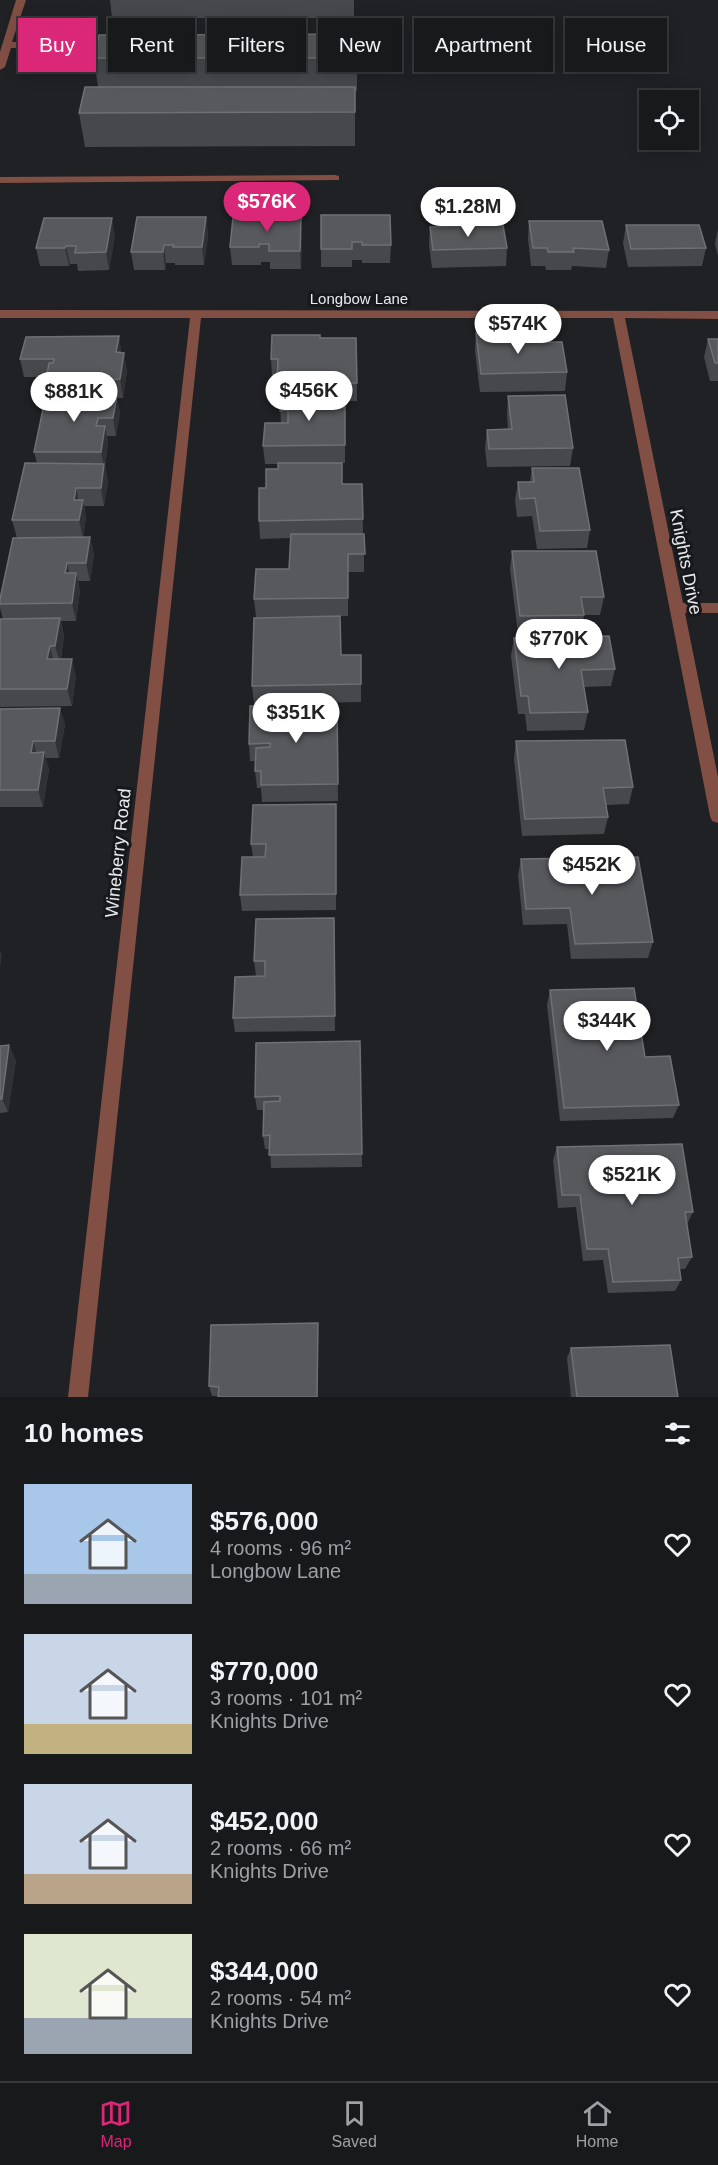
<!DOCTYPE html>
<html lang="en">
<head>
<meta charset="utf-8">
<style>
  body { margin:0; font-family:Arial,sans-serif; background:#202224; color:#f1f3f6; height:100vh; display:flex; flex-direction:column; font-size:22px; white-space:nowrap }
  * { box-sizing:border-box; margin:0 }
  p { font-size:20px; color:#9ea0a3 }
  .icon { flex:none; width:33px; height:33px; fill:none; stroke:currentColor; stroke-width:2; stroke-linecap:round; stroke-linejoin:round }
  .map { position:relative; height:1397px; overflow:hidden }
  .drawer { display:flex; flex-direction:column; background:#17191b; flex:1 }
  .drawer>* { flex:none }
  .top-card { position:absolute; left:18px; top:18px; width:682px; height:54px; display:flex; gap:12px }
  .fabs { position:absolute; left:639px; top:90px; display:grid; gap:12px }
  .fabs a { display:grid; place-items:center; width:60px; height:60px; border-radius:0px; background:#17191b; box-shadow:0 3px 15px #0003,0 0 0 2px #36383a; font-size:30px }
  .price { position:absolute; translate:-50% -51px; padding:0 14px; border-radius:21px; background:#fff; color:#222; font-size:20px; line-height:39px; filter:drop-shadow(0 2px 3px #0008) }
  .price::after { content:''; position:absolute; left:50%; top:36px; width:18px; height:14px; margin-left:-9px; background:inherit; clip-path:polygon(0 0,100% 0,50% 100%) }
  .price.active { background:#db2777; color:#fff }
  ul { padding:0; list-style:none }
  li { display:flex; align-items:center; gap:18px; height:150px; padding:0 24px }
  li span { display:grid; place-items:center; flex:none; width:168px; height:120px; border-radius:0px; color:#555 }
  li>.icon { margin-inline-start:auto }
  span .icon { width:72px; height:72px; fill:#fffc; stroke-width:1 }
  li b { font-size:26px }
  h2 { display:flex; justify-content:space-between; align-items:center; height:72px; padding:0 24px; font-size:26px }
  .pill { padding:0 21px; border-radius:0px; background:#17191b; box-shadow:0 3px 15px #0003,0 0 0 2px #36383a; font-size:21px; line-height:54px }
  .pill.active { background:#db2777; color:#fff }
  .tab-bar { display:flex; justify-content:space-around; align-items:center; height:84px; border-top:2px solid #36383a; background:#17191b; font-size:16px; color:#9ea0a3 }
  .tab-bar a { display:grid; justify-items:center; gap:3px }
  .tab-bar .active { color:#db2777 }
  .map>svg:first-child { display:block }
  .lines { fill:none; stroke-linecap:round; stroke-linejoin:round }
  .minor { fill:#814f44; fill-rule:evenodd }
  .wall { fill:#46484c }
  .shaded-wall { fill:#2f3135 }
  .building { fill:#58595d; stroke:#6e7074; stroke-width:1.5 }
  .labels { text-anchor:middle; stroke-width:6; stroke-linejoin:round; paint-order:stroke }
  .far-street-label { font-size:15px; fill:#e8e9ec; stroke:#16181b }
  .street-label { font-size:18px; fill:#e8e9ec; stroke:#16181b }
</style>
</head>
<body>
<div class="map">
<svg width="718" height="1397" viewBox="0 0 718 1397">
  <rect width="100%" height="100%" fill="#1f2124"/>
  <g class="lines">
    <g class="minor">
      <path d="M16 0H26L12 42 118 41 123 44 118 47 11 48 5 67 0 70V52Z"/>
      <path d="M335 175 339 176V180L0 183V177Z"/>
      <path d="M0 310 718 311V319L625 318 683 603H718V613H685L718 777V823L712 821 710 816 613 318H201L88 1397H68L190 318H0Z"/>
    </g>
  </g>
  <g class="wall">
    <path d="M110 0H354V18H112Z"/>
    <path d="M357 34V91H355V146L85 147 79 113 98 87 94 58Z"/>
    <path d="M321 215 391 245 390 263H362V260H352V267H321Z"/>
    <path d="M206 217 208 235 204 265H175V263H166L165 270H134L131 252Z"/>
    <path d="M529 221 609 250 606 268 572 266 571 270H546L545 266H531L528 239Z"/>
    <path d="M626 225 706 248 702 266 628 267 623 243Z"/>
    <path d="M430 227 507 248 506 266 432 268 429 245Z"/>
    <path d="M718 229V256L715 244Z"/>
    <path d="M302 235 301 269H270V262H261V265H232L230 247Z"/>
    <path d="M115 236 109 270 78 271 77 264H70L69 266H40L36 248Z"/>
    <path d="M476 333 517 342 567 372 565 391 480 392 475 351Z"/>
    <path d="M119 336 121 353 127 371 123 398H117L120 413 116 436H107L108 444 105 466 108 482 104 506H84L86 518 83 537H90L94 555 90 581H78L80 591 76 621H61L64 636 61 659 76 676 72 706 0 707V619H3L0 608V599L17 538 12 520 37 463 34 452 49 395 46 380 47 377H24L20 359Z"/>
    <path d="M320 338H356L357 401H345V463H342V484H362L363 534H364V572H348V616L256 617 254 599 289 569 290 538 260 539 259 521 266 488 278 469V464H265L263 446 281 423 280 402H278V377H272L271 359Z"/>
    <path d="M708 339H718V381H710L704 357Z"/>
    <path d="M508 396 573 448 570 466 487 467 485 448 487 430H508L507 414Z"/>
    <path d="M532 468 590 530 587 548 537 549 532 516 517 517 515 500 518 482H530Z"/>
    <path d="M512 551 604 597 600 615H584L581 633 518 634 510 569Z"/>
    <path d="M514 638 615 669 611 686 584 687 588 712 584 730 527 731 525 714H518L511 656Z"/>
    <path d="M361 684V702L254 704 252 686Z"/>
    <path d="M337 704 338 801 262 802 261 788H257L255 771 256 761H250L249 744Z"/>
    <path d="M60 708 65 725 59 758H45L49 769 43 807H0V709Z"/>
    <path d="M516 741 633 787 629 804 606 805 608 817 604 834 522 836 514 759Z"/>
    <path d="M336 821V910L242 911 240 895 253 857 251 844Z"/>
    <path d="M521 859 653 942 648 958 571 959 567 924 523 925 518 875Z"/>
    <path d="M334 918 335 1031 235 1032 233 1018 256 976 254 961Z"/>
    <path d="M550 990 645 1057 679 1105 673 1118 560 1121 547 1005Z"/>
    <path d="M360 1041 362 1167 271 1168 270 1149H265L263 1136V1110H257L255 1097Z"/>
    <path d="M0 1046 16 1060 8 1112 0 1113Z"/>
    <path d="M557 1147 693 1212 687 1224 692 1257 685 1269H679L681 1280 675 1291 608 1293 603 1260 583 1261 576 1207 558 1208 553 1160Z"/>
    <path d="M318 1333 218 1396H212L209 1386Z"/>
    <path d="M571 1348 678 1397H571L567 1358Z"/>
  </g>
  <g class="shaded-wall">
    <path d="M206 217 208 235 204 265 202 247Z"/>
    <path d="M301 217 302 235 301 269 300 251Z"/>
    <path d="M112 218 115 236 109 270 106 252Z"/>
    <path d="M164 245 166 263 165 270 163 252Z"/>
    <path d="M66 246 70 264 69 266 65 248Z"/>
    <path d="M119 336 122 355 116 352Z"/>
    <path d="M124 353 127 371 123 398 120 379Z"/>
    <path d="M117 395 120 413 116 436 113 418Z"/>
    <path d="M105 426 108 444 105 466 108 482 104 506 101 488 104 467 101 452Z"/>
    <path d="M76 488 80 506 74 500Z"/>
    <path d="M83 500 86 518 83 538 79 520Z"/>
    <path d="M90 537 94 555 90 581 86 563Z"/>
    <path d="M67 563 71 581 65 573Z"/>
    <path d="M76 573 80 591 76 621 72 603Z"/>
    <path d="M60 618 64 636 60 663 55 646Z"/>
    <path d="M50 646 54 663 47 659Z"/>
    <path d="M72 659 76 676 72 706 67 689Z"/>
    <path d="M60 708 65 725 59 758 55 741Z"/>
    <path d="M33 741 38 758 31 753Z"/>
    <path d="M44 752 49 769 43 807 38 790Z"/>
    <path d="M0 950 2 955 0 968Z"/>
    <path d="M9 1045 16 1060 8 1112 2 1099Z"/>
    <path d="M318 1323V1397H317Z"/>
  </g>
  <g class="building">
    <path d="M357 34V58H94L99 35Z"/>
    <path d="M85 87H355V112L79 113Z"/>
    <path d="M321 215H390L391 245H362V242H352V249H321Z"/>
    <path d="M137 217H206L202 247H173L174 245H164L163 252H131Z"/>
    <path d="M233 217H301L300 251H269V244H259V247H230Z"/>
    <path d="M44 218H112L106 252 75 253 76 246H66L65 248H36Z"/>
    <path d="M529 221H602L609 250 573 248 574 252H548L547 248H533Z"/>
    <path d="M503 225 507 248 433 250 430 227Z"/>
    <path d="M626 225H699L706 248 631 249Z"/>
    <path d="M515 332 517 342H562L567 372 481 374 476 333Z"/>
    <path d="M272 335H320V338H356L357 383H277L278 359H271Z"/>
    <path d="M119 336 116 352 124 353 120 379 46 380 49 363H53L54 359H20L26 337Z"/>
    <path d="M708 339H718V363H715Z"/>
    <path d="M345 394V445L263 446 265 423H288V410L280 411V395Z"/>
    <path d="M46 395H117L113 418H98L96 426H105L101 452H34Z"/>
    <path d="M565 395 573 448 489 449 487 430 512 429 508 396Z"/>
    <path d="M25 463 104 464 101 488H76L74 500H83L79 520H12Z"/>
    <path d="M278 463H342V484H362L363 519 259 521V488H266V469H278Z"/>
    <path d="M532 468H579L590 530 540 531 535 498 520 499 518 482H534Z"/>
    <path d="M291 534H364L365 554H348V598L254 599 256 569H289Z"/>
    <path d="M90 537 86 563H67L65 573H76L72 603 0 604V599L13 538Z"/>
    <path d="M512 551H596L604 597H581L584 615 520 616Z"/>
    <path d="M340 616 341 655H361V684L252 686 254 618Z"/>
    <path d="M60 618 55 646H50L47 659H72L67 689H0V619Z"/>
    <path d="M609 636 615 669 581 670 588 712 530 713 528 696H521L514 638Z"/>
    <path d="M337 704 338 784 261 785V771H255L256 748 270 747V743L249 744 250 706Z"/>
    <path d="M60 708 55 741H33L31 753 44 752 38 790H0V709Z"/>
    <path d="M625 740 633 787 603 788 608 817 525 819 516 741Z"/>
    <path d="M336 804V894L240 895 242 857H265L266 844H251L253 805Z"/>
    <path d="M638 857 653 942 575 944 570 908 526 909 521 859Z"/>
    <path d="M334 918 335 1016 233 1018 235 977 265 976V961H254L256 919Z"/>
    <path d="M634 988 645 1057 670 1056 679 1105 564 1108 550 990Z"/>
    <path d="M360 1041 362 1154 269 1155 270 1135 263 1136 264 1102 280 1101V1096L255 1097 256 1043Z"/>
    <path d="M9 1045 2 1099H0V1046Z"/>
    <path d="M682 1144 693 1212H685L692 1257 678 1258 681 1280 613 1282 608 1249H587L580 1195H562L557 1147Z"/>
    <path d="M318 1323 317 1397H218L219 1387 209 1386 211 1325Z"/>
    <path d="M670 1345 678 1397H577L571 1348Z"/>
  </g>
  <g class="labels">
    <g class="far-street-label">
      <text x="359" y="304">Longbow Lane</text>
    </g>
    <g class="street-label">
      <text transform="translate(686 562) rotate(79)" y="6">Knights Drive</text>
      <text transform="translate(118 853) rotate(-84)" y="6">Wineberry Road</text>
    </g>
  </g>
</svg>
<div class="fabs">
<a><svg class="icon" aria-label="locate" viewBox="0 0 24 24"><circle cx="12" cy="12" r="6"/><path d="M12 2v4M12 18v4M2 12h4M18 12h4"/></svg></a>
</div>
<b class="price active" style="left:267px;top:233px">$576K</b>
<b class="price" style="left:468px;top:238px">$1.28M</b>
<b class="price" style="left:518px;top:355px">$574K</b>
<b class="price" style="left:309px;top:422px">$456K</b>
<b class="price" style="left:74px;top:423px">$881K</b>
<b class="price" style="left:559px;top:670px">$770K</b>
<b class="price" style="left:296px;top:744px">$351K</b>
<b class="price" style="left:592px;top:896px">$452K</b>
<b class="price" style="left:607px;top:1052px">$344K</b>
<b class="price" style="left:632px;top:1206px">$521K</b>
<div class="top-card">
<a class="pill active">Buy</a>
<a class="pill">Rent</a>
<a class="pill">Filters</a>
<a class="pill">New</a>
<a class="pill">Apartment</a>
<a class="pill">House</a>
</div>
</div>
<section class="drawer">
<h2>10 homes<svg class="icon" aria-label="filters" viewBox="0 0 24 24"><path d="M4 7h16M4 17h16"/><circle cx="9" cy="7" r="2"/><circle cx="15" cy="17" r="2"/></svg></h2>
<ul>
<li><span style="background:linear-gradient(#a9c7e8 75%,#9aa5b1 0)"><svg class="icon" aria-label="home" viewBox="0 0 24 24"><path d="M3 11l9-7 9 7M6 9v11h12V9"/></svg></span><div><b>$576,000</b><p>4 rooms · 96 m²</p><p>Longbow Lane</p></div><svg class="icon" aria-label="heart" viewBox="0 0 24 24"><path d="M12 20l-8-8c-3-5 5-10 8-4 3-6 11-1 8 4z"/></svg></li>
<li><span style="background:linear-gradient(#c9d6e8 75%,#c2b280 0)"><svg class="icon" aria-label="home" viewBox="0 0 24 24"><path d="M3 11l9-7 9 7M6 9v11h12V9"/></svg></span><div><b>$770,000</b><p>3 rooms · 101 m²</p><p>Knights Drive</p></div><svg class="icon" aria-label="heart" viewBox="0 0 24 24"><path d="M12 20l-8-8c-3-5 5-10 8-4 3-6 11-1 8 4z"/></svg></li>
<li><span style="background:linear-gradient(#c9d6e8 75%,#b9a48a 0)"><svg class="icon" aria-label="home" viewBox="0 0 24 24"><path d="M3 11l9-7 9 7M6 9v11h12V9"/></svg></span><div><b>$452,000</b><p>2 rooms · 66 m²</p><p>Knights Drive</p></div><svg class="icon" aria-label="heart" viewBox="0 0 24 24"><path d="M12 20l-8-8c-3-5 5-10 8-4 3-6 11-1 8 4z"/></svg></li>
<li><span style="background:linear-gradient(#dfe7d0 70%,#9aa5b1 0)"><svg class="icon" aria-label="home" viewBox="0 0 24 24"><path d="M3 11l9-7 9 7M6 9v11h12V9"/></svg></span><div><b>$344,000</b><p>2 rooms · 54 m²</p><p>Knights Drive</p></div><svg class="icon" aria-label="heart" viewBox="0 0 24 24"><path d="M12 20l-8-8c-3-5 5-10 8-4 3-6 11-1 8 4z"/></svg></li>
</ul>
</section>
<nav class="tab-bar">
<a class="active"><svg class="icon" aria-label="map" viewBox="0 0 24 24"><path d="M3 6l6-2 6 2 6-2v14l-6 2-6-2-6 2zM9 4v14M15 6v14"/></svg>Map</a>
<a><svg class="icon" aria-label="saved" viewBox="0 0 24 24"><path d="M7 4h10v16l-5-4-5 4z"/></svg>Saved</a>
<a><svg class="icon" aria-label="home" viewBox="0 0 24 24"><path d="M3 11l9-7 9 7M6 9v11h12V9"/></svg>Home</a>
</nav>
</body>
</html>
